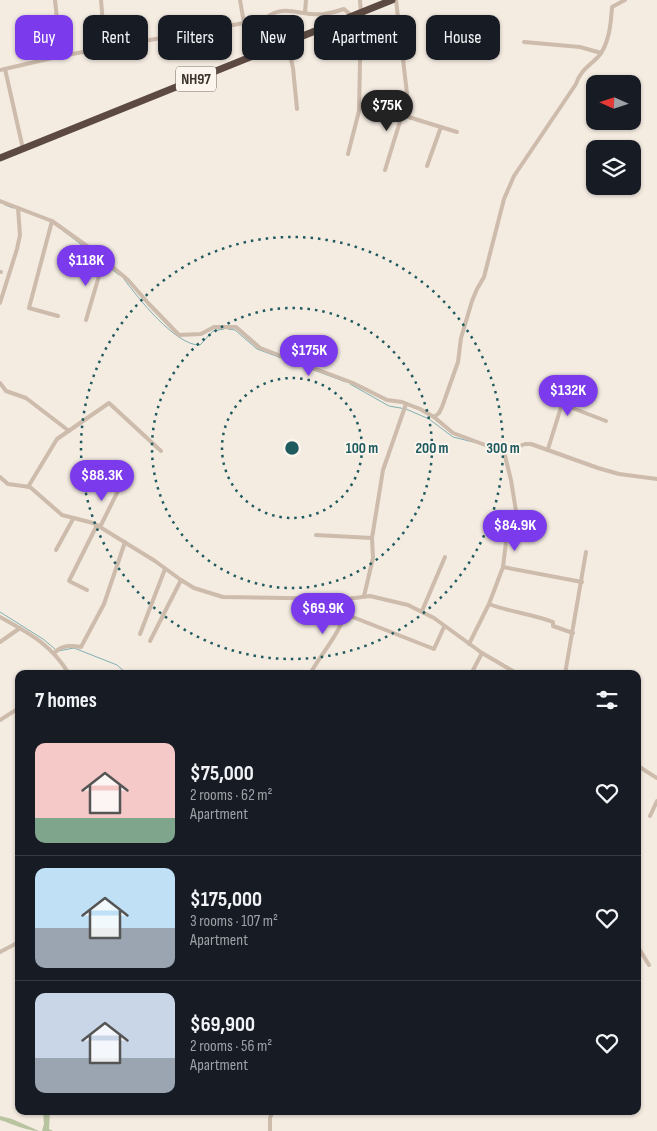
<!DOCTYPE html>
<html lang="en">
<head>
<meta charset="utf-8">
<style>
  body { margin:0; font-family:"Sofia Sans Condensed",sans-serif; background:#20242c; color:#f1f3f6; height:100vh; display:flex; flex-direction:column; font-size:19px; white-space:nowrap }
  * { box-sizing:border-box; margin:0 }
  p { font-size:16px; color:#9ea1a6 }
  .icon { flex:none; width:28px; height:28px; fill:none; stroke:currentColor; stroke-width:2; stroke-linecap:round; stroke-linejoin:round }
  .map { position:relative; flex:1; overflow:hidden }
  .sheet { position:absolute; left:15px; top:670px; width:626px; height:445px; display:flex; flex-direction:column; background:#171b24; border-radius:10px; box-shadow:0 1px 4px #0004 }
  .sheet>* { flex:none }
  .banner { position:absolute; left:15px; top:15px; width:628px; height:45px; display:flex; gap:10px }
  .needle { width:32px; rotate:273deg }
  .controls { position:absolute; left:586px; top:75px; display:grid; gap:10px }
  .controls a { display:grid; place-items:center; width:55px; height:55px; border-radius:10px; background:#171b24; box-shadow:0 1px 4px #0004; font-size:25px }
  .price { position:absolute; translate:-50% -42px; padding:0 11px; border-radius:18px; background:#7c3aed; color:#fff; font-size:16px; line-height:32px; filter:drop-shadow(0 1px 2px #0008) }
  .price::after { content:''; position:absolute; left:50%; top:30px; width:15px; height:11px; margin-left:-8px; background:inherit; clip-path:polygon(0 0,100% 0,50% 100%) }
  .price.active { background:#222; color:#fff }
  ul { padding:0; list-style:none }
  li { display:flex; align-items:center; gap:15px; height:125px; padding:0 20px }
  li+li { border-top:1px solid #363941 }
  li span { display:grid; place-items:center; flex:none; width:140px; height:100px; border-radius:10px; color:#555 }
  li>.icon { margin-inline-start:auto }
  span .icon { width:60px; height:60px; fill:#fffc; stroke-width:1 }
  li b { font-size:21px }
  h2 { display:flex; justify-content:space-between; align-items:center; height:60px; padding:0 20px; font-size:21px }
  .tag { padding:0 18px; border-radius:10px; background:#171b24; box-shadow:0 1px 4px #0004; font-size:18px; line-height:45px }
  .tag.active { background:#7c3aed; color:#fff }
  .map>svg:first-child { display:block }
  .green { fill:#b8c4a0 }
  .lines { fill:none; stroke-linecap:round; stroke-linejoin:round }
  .stream { stroke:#7fb0b2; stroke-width:1 }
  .street { stroke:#cdbbac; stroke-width:4 }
  .highway { stroke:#5c4a42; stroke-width:7 }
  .ring { fill:none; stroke:#1f5a5e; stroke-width:2.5; stroke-dasharray:2.5 5 }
  .labels { text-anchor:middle; stroke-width:4; stroke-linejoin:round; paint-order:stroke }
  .shield { fill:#fbf5ee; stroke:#756b66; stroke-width:1 }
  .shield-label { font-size:15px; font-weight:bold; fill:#3b302b }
  .centre { fill:#1f5a5e; stroke:#fbf5ee; stroke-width:2.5 }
  .ring-label { font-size:15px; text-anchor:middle; font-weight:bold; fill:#1f5a5e; stroke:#fbf5ee; stroke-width:4; stroke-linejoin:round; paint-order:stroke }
</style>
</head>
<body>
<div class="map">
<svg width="657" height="1131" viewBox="0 0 657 1131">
  <rect width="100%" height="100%" fill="#f4ebe1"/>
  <g class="green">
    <path d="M43 1111H50L49 1129 53 1131H42L44 1124Z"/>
    <path d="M0 1116 12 1119 39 1131C26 1131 13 1124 0 1120Z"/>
  </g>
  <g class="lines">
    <g class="stream">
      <path d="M5 205 13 208"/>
      <path d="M56 225 102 261"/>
      <path d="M105 264 119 275"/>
      <path d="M124 279C138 298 176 346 200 345L213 331 224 329"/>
      <path d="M228 329 235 330 257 349 346 382"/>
      <path d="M350 384 389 406 406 409 429 419 453 437 473 442"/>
      <path d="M490 449 497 452"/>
      <path d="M0 612 43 639 55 649"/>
      <path d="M58 651 74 648 117 665 127 674"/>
    </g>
    <g class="street">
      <path d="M55 0 61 56"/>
      <path d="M101 0 105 48"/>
      <path d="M240 0 244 23"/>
      <path d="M305 12 306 0"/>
      <path d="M287 42 293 68 297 109"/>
      <path d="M524 42 580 47 601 53"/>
      <path d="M5 69 23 149"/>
      <path d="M0 70 61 56 244 23H260C282 0 298 17 324 14 331 13 338 11 344 9L352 16"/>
      <path d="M402 115 457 132"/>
      <path d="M348 154 359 111 361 13 360 0"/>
      <path d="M427 166 441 127"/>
      <path d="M385 170 402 115 408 102 396 0"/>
      <path d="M0 201 52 221 94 251 128 280 149 304 179 335 201 334 214 327H236L260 348 353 383 387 400 402 402 420 409 434 417 453 433 504 452 525 444H531L598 468 619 474 657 479"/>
      <path d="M52 221 29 308 58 316"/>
      <path d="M0 272H1"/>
      <path d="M0 303 17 249 20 235 18 208"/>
      <path d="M86 320 104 259"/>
      <path d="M0 383 6 391 26 398 69 431"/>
      <path d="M434 417 439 413 442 407 458 362 461 338 472 301 477 289 484 277 504 199 514 176 576 84C580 71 589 66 598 57 609 45 611 23 612 7L625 0"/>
      <path d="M548 449 562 404 606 421"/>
      <path d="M0 477 8 484 30 487 62 515 93 523 100 527 155 561 181 580 194 588 223 597 347 599 370 596 408 605 434 618 482 653 518 674"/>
      <path d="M28 487 57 439 109 403 161 451"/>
      <path d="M100 527 121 485"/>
      <path d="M316 535 372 538"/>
      <path d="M56 550 73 519"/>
      <path d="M503 567 582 582"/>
      <path d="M87 590 69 581 97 525"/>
      <path d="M364 596 373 558 372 538 383 470 406 404"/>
      <path d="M489 604C510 612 532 614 553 622V626L573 633"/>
      <path d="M422 611 445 557"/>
      <path d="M345 614 434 649 444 627"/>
      <path d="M0 617C29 633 51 644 69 674"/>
      <path d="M140 634 165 569"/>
      <path d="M150 641 181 580"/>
      <path d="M0 642 20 628"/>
      <path d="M469 644 489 604 503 567 506 542 516 511 511 480 504 452"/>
      <path d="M54 653C62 645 71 645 81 647L104 604 125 542"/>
      <path d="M310 674C323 650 347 627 347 599"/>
      <path d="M471 674 482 653"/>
      <path d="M565 674 586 552"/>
      <path d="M0 720 19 708"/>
      <path d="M638 766 657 778"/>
      <path d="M650 816 657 801"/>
      <path d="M638 947 649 965"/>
      <path d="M0 952 19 942"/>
      <path d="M270 1131V1118L273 1111"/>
    </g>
    <path class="highway" d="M0 158 392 0"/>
  </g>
  <g class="ring">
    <circle cx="292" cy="448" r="70"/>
    <circle cx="292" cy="448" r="140"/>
    <circle cx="292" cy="448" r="211"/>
  </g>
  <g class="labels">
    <rect class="shield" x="176" y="66.5" width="40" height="25" rx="4"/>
    <g class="shield-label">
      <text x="196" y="84">NH97</text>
    </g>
  </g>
  <circle cx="292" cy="448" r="8" class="centre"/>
  <g class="ring-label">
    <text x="362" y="453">100 m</text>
    <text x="432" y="453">200 m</text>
    <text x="503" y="453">300 m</text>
  </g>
</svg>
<div class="controls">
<a><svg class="needle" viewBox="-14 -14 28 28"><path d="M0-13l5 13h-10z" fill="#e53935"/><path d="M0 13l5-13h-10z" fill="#9ea1a6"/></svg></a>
<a><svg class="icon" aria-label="layers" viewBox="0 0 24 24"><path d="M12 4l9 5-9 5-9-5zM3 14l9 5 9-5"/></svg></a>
</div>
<b class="price active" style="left:387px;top:132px">$75K</b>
<b class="price" style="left:86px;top:287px">$118K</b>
<b class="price" style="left:309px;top:377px">$175K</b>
<b class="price" style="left:568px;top:417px">$132K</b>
<b class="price" style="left:102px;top:502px">$88.3K</b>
<b class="price" style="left:515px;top:552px">$84.9K</b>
<b class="price" style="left:323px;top:635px">$69.9K</b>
<div class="banner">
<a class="tag active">Buy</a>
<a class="tag">Rent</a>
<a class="tag">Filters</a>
<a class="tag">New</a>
<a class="tag">Apartment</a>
<a class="tag">House</a>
</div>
<section class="sheet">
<h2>7 homes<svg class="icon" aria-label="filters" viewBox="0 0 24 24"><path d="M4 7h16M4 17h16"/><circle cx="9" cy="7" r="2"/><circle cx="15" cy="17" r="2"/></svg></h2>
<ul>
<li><span style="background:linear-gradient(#f6c9c9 75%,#7fa58c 0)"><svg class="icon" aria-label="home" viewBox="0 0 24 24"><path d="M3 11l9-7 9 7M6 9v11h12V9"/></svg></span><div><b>$75,000</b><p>2 rooms · 62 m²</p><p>Apartment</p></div><svg class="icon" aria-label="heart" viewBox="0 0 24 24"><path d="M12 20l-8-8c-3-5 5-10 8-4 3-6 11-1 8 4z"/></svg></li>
<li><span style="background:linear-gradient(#bfe0f5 60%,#9aa5b1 0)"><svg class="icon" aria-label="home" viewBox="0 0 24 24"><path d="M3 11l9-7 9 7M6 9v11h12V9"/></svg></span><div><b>$175,000</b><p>3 rooms · 107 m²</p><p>Apartment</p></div><svg class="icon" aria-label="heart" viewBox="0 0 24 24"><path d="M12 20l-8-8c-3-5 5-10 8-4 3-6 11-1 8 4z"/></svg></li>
<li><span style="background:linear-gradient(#c9d6e8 65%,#9aa5b1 0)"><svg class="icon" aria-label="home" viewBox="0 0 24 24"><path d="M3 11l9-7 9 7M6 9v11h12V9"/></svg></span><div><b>$69,900</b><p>2 rooms · 56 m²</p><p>Apartment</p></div><svg class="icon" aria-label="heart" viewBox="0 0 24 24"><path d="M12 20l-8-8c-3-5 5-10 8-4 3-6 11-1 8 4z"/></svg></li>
</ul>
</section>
</div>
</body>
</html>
